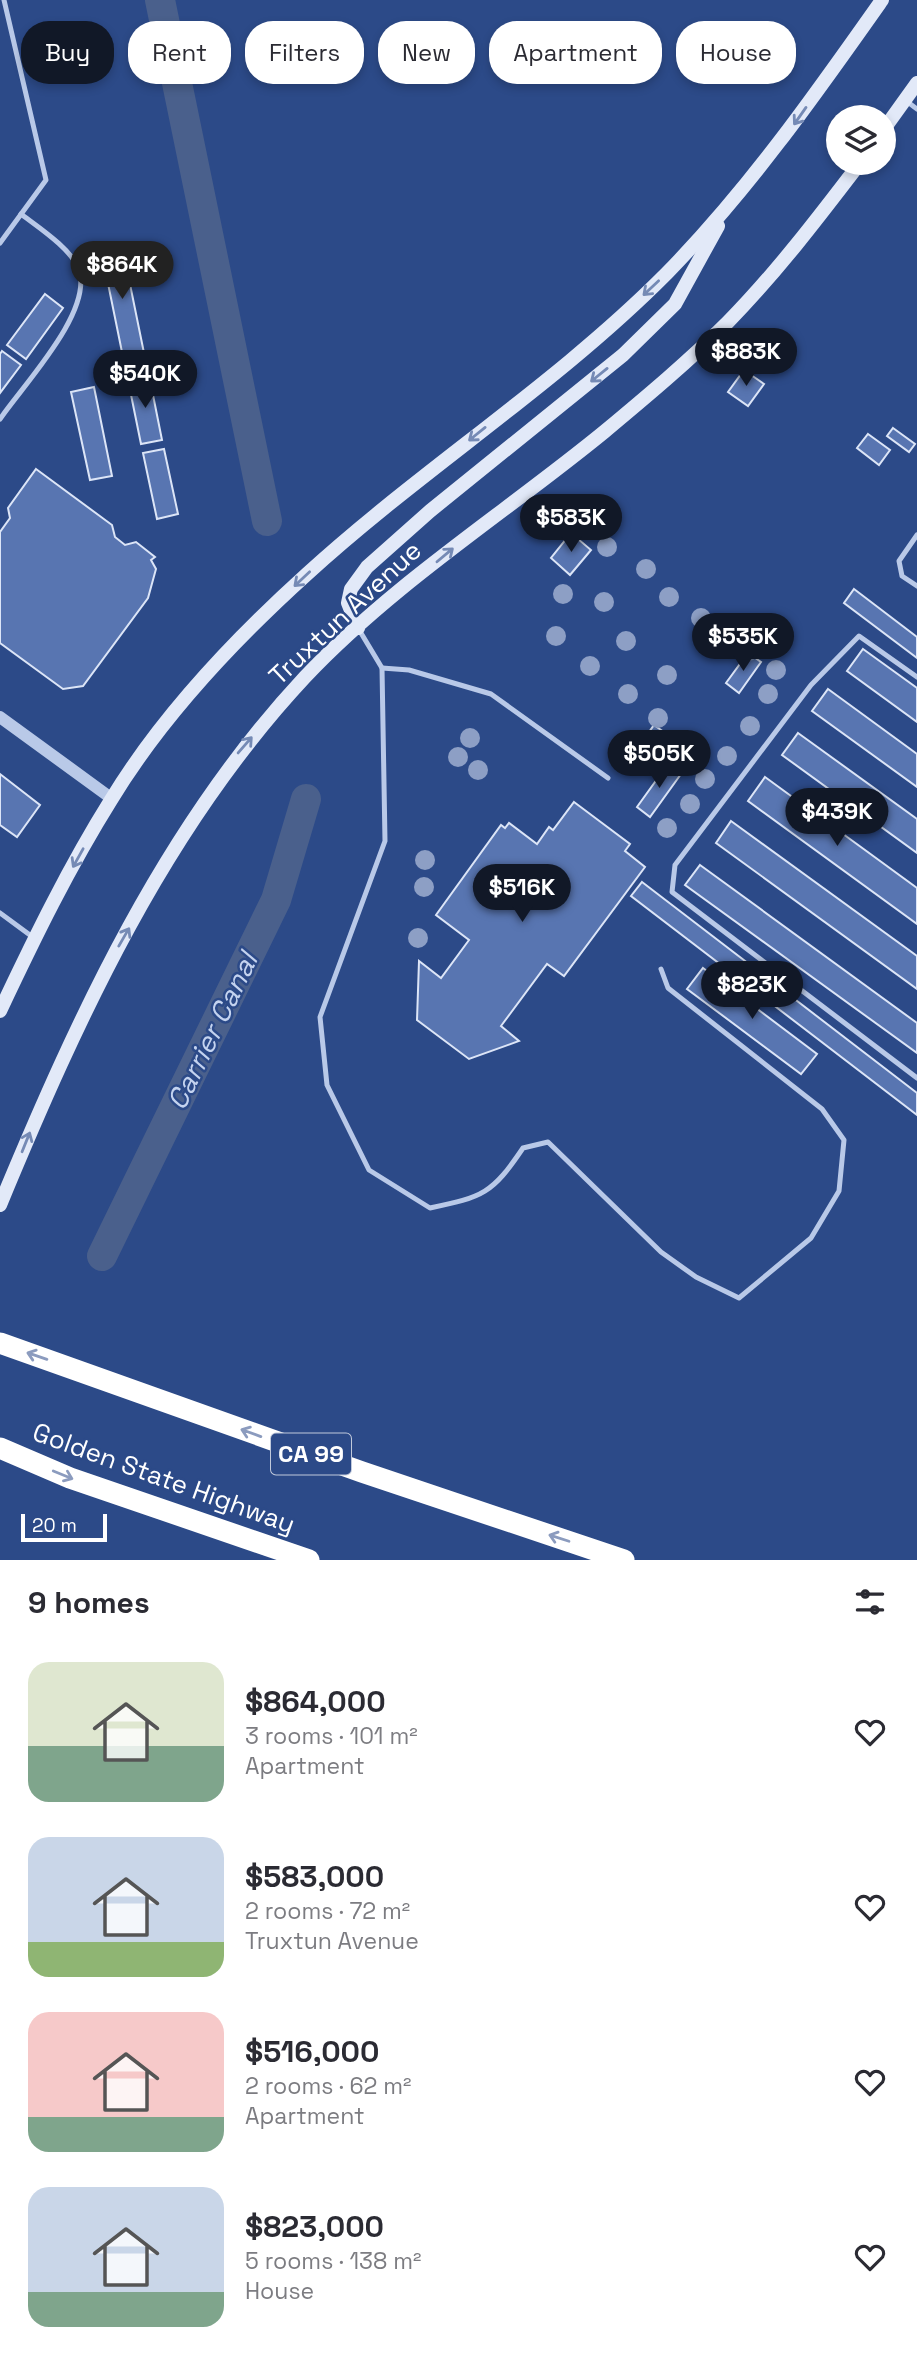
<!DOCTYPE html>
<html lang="en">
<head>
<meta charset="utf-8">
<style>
  body { margin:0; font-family:"Space Grotesk",sans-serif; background:#f2f2f3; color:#2b2b33; height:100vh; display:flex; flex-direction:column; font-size:26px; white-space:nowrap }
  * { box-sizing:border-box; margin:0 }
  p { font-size:23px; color:#7c7c81 }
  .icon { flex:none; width:38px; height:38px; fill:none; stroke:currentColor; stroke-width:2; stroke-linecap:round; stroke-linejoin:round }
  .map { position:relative; height:1560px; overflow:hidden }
  .sheet { display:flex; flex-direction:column; background:#fff; flex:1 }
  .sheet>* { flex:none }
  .guide { position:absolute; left:21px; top:21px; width:875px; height:63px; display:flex; gap:14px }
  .controls { position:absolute; left:826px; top:105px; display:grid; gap:14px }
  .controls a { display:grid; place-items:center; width:70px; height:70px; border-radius:50%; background:#fff; box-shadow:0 4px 10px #0003; font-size:35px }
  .scale { position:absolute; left:21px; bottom:18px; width:86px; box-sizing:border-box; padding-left:7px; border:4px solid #fff; border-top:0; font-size:19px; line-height:24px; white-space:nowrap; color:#fff; -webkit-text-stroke:5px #2c4a88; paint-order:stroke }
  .price { position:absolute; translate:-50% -60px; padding:0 16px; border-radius:24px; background:#111827; color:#fff; font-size:23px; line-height:46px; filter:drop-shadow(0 2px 4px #0008) }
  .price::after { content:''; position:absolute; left:50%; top:42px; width:21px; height:16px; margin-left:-10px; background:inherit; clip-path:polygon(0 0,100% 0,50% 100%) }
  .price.current { background:#222; color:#fff }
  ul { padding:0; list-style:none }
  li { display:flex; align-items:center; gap:21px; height:175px; padding:0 28px }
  li span { display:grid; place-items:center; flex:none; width:196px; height:140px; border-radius:21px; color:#555 }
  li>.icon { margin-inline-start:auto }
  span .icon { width:84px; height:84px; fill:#fffc; stroke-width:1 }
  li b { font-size:30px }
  h2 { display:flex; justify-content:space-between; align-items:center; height:84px; padding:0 28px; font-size:30px }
  .chip { padding:0 24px; border-radius:28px; background:#fff; box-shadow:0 4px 10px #0003; font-size:24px; line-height:63px }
  .chip.current { background:#111827; color:#fff }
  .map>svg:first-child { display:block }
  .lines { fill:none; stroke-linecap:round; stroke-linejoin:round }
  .canal { stroke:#4a608c; stroke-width:30 }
  .building { fill:#5875b1; stroke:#dce5f7; stroke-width:2 }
  .service { stroke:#b9c9e8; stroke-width:5 }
  .tertiary { stroke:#b9c9e8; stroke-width:12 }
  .secondary { stroke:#e2e9f8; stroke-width:14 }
  .motorway { stroke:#fff; stroke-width:21 }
  .tree { fill:#8d9fc5 }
  .oneway { stroke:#758ab5 }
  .oneway2 { stroke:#8b9bbe }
  .labels { text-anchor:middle; stroke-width:5; stroke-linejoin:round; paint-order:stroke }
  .shield { fill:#2c4a88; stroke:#c0c9db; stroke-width:2 }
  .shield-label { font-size:24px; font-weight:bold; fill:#fff }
  .street-label { font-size:26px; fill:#fff; stroke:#2c4a88 }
  .water-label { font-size:28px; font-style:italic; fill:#c4d3ef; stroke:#2c4a88 }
</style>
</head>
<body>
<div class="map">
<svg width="917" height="1560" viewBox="0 0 917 1560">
  <rect width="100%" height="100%" fill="#2c4a88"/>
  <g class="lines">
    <g class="canal">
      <path d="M160 0 267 521"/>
      <path d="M102 1256 276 900 306 799"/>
    </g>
  </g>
  <g class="building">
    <path d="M122 245 144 353 123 357 101 249Z"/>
    <path d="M45 294 63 308 26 359 7 345Z"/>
    <path d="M2 351 21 365 0 393V354Z"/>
    <path d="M744 370 764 384 748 406 728 392Z"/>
    <path d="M149 375 162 440 141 444 128 380Z"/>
    <path d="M94 387 112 476 90 480 71 392Z"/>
    <path d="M893 428 915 444 909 452 887 436Z"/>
    <path d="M868 434 890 450 879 465 857 448Z"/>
    <path d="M164 449 178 514 157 519 143 453Z"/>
    <path d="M36 469 112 525 115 537 125 545 136 542 155 557 151 560 156 569 148 598 83 686 63 689 0 643V532L10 518 8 508Z"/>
    <path d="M571 533 591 550 570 575 551 558Z"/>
    <path d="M854 589 917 637V658L844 603Z"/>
    <path d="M863 649 917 688V722L847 671Z"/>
    <path d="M748 653 761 662 739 693 726 683Z"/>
    <path d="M828 689 917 754V787L812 711Z"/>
    <path d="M654 725 668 735 655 752 642 742Z"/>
    <path d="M798 733 917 819V853L782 755Z"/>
    <path d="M679 743 693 755 684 770 668 756Z"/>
    <path d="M668 764 681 774 650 817 637 807Z"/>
    <path d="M0 774 40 805 17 837 0 825Z"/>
    <path d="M765 777 917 888V924L748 801Z"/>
    <path d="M574 802 630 844 625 851 645 867 564 976 547 964 501 1026 519 1041 469 1059 417 1020 419 961 441 978 469 940 436 915 501 825 505 828 509 823 537 844 549 827 553 830Z"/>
    <path d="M731 821 917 956V989L716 843Z"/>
    <path d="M700 865 917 1023V1053L685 885Z"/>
    <path d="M642 882 917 1093V1115L631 896Z"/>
    <path d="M703 968 817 1054 801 1074 687 989Z"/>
  </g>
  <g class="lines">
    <g class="service">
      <path d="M905 100 917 109"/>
      <path d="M0 243 46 180 4 0"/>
      <path d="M0 419C24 384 93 312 79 270 72 249 38 227 21 214"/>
      <path d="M917 535 899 561 902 576 917 586"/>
      <path d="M358 628 382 668 385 841 320 1017 327 1085 369 1170 430 1208C483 1197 492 1194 523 1148L548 1142 661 1252 696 1277 739 1298 811 1238 839 1191 844 1140 822 1109 668 988 661 969"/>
      <path d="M382 668 409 670 491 694 608 778"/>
      <path d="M917 677 859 636 811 685 675 865 672 892 917 1078"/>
      <path d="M0 913 34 938"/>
    </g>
    <path class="tertiary" d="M0 717 111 798"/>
    <g class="secondary">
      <path d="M884 129 917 83"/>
      <path d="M358 628 348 603 351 589 367 567 430 511 623 355 675 304 718 226"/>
      <path d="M0 1011C34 939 69 867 111 800 162 716 234 640 307 574 422 469 557 384 667 273 749 189 815 95 882 0"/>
      <path d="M0 1205C78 1017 164 828 305 677 394 583 505 513 604 432 646 397 689 361 728 322 776 273 818 218 860 163"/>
    </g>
    <g class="motorway">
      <path d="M0 1343 362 1472 624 1560"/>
      <path d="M0 1448 70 1478 309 1560"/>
    </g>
  </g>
  <g class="tree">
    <circle cx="561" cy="513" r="10"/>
    <circle cx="607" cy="547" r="10"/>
    <circle cx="646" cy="569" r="10"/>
    <circle cx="563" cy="594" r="10"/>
    <circle cx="669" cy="597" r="10"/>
    <circle cx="604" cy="602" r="10"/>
    <circle cx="701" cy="618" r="10"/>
    <circle cx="556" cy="636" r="10"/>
    <circle cx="726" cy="636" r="10"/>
    <circle cx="626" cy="641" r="10"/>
    <circle cx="749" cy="651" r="10"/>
    <circle cx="590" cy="666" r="10"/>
    <circle cx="776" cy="670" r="10"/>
    <circle cx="667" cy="675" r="10"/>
    <circle cx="628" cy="694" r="10"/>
    <circle cx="768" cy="694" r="10"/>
    <circle cx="658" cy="718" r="10"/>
    <circle cx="750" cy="726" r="10"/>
    <circle cx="470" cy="738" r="10"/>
    <circle cx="727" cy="756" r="10"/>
    <circle cx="458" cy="757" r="10"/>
    <circle cx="478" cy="770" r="10"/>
    <circle cx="705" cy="779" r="10"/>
    <circle cx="690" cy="804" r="10"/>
    <circle cx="667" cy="828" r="10"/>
    <circle cx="425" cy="860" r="10"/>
    <circle cx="424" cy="887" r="10"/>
    <circle cx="418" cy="938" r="10"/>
  </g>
  <defs><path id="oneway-shaft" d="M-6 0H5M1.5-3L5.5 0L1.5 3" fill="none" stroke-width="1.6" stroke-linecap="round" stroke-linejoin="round" transform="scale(1.75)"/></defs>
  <g class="oneway">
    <use href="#oneway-shaft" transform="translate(800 116) rotate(125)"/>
    <use href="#oneway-shaft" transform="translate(651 288) rotate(137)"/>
    <use href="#oneway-shaft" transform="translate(599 375) rotate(141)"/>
    <use href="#oneway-shaft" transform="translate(477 434) rotate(141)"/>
    <use href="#oneway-shaft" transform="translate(445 555) rotate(-40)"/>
    <use href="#oneway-shaft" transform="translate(302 579) rotate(137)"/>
    <use href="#oneway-shaft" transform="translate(245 745) rotate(-49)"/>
    <use href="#oneway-shaft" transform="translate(78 858) rotate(119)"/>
    <use href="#oneway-shaft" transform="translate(124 937) rotate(-60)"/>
    <use href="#oneway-shaft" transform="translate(26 1142) rotate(-68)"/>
  </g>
  <g class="oneway2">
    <use href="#oneway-shaft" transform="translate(37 1356) rotate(-161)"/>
    <use href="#oneway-shaft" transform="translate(251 1433) rotate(-160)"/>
    <use href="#oneway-shaft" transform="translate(63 1475) rotate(22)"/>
    <use href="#oneway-shaft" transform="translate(559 1538) rotate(-162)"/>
  </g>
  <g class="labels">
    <rect class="shield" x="271" y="1433.5" width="80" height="41" rx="5"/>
    <g class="shield-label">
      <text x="311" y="1462">CA 99</text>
    </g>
    <g class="street-label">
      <text transform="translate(345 613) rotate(-43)" y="9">Truxtun Avenue</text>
      <text transform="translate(164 1478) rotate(20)" y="9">Golden State Highway</text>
    </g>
    <g class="water-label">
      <text transform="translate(212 1031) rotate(-64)" y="10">Carrier Canal</text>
    </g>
  </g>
</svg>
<div class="controls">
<a><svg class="icon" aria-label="layers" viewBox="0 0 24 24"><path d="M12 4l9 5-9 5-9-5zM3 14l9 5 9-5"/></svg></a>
</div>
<div class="scale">20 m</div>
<b class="price current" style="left:122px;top:301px">$864K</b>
<b class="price" style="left:746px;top:388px">$883K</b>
<b class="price" style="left:145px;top:410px">$540K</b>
<b class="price" style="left:571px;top:554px">$583K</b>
<b class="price" style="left:743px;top:673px">$535K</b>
<b class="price" style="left:659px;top:790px">$505K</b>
<b class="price" style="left:837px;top:848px">$439K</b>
<b class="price" style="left:522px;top:924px">$516K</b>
<b class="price" style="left:752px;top:1021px">$823K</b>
<div class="guide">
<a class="chip current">Buy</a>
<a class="chip">Rent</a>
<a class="chip">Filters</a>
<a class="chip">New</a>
<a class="chip">Apartment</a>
<a class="chip">House</a>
</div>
</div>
<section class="sheet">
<h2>9 homes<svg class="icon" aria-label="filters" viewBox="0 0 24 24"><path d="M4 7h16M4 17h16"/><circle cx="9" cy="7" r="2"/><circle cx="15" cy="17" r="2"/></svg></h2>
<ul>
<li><span style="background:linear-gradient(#dfe7d0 60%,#7fa58c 0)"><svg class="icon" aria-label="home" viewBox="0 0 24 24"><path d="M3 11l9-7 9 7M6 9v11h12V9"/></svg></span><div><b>$864,000</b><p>3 rooms · 101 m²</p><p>Apartment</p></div><svg class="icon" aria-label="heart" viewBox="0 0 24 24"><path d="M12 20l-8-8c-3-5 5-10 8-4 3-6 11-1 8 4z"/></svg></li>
<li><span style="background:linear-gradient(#c9d6e8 75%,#8fb573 0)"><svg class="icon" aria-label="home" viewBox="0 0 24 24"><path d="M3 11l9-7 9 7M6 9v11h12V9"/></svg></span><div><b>$583,000</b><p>2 rooms · 72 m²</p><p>Truxtun Avenue</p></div><svg class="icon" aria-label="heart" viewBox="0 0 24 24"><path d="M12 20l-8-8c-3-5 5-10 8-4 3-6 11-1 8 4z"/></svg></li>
<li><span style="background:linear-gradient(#f6c9c9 75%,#7fa58c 0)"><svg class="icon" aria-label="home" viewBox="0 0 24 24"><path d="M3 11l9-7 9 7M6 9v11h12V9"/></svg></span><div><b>$516,000</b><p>2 rooms · 62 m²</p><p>Apartment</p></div><svg class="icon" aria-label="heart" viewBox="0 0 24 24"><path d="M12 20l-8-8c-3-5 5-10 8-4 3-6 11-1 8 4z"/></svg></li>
<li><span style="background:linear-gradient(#c9d6e8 75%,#7fa58c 0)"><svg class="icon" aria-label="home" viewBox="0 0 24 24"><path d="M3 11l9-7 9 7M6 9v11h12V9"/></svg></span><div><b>$823,000</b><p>5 rooms · 138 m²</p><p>House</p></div><svg class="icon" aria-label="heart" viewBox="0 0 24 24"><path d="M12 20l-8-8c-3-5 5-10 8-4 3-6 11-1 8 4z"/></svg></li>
</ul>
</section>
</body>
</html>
